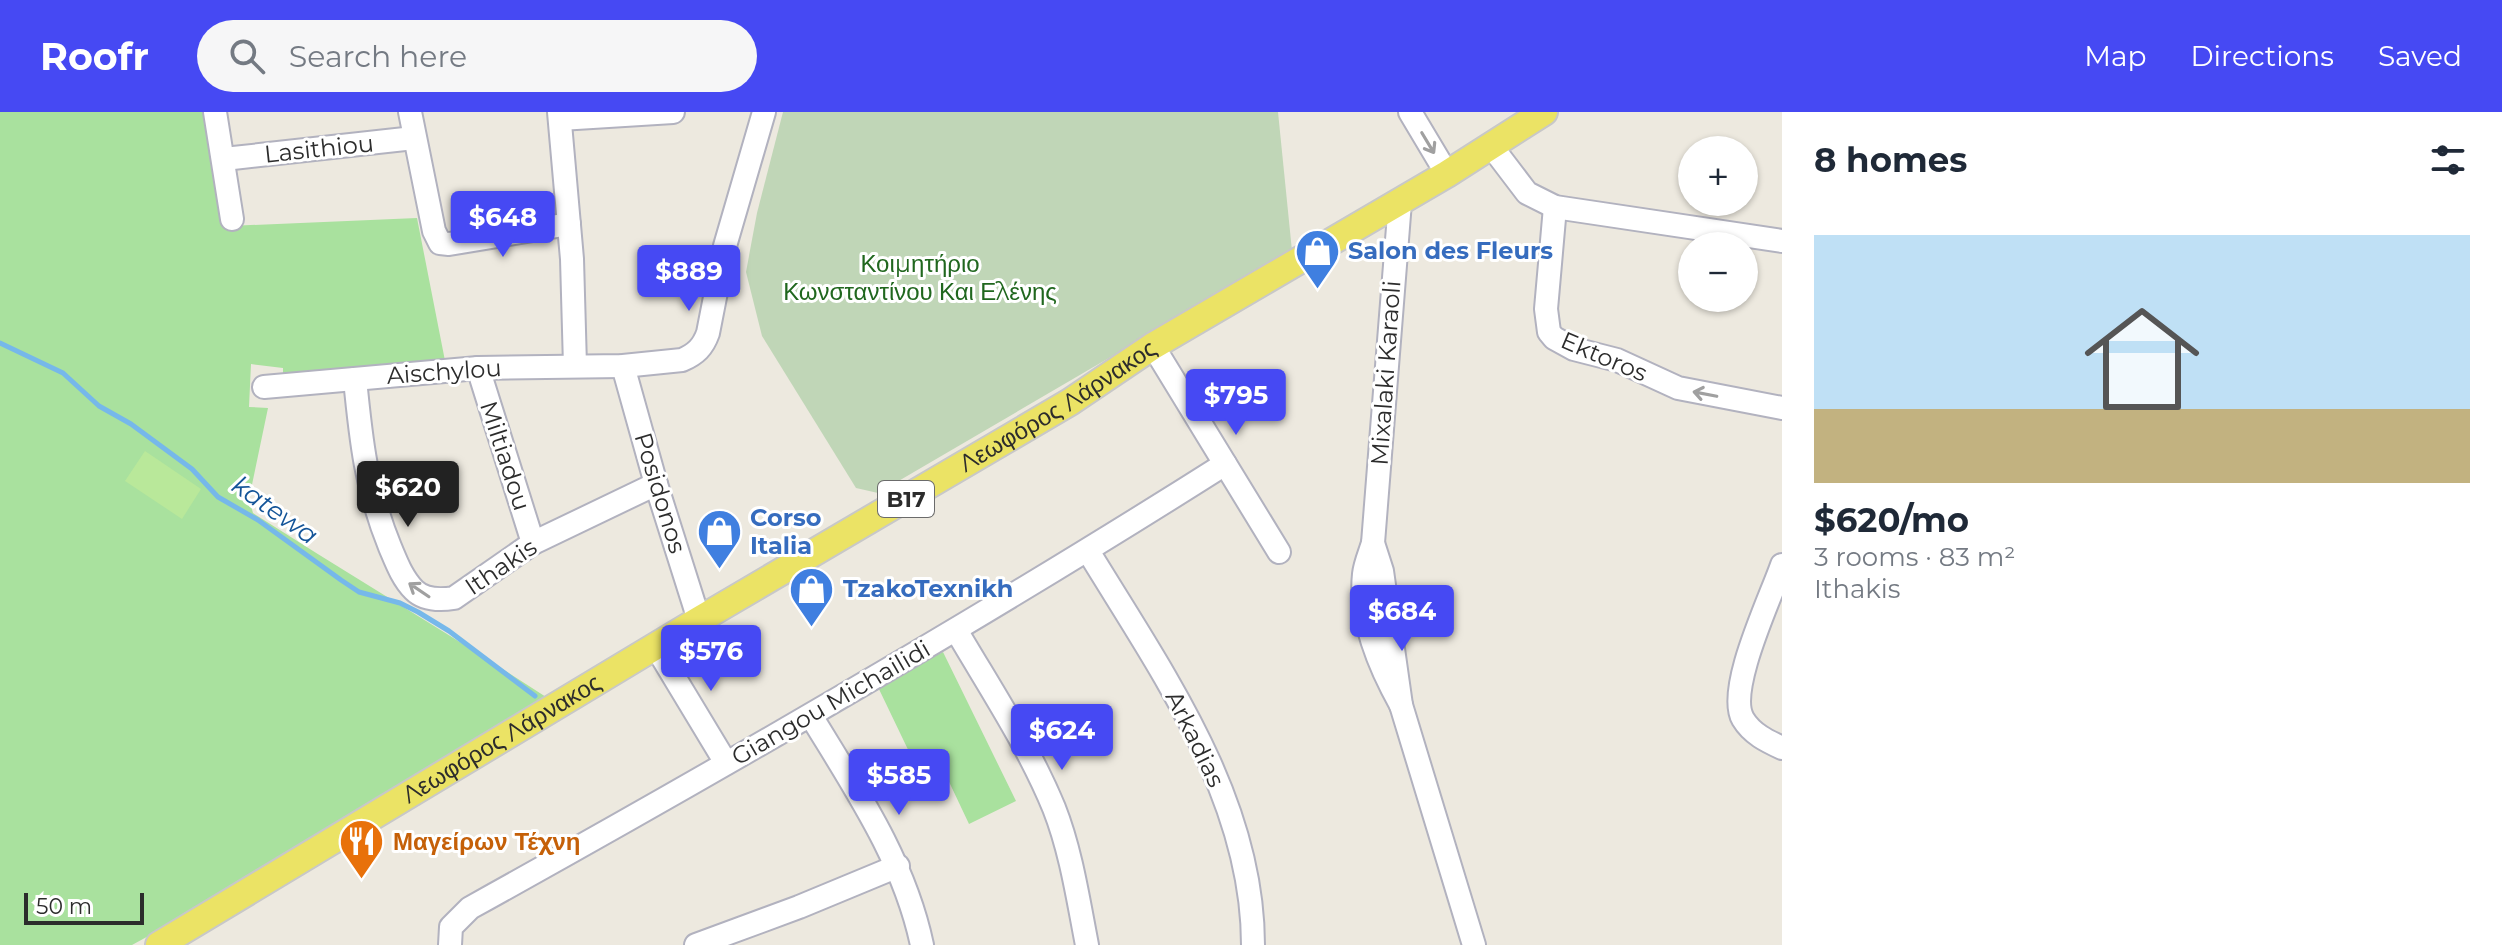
<!DOCTYPE html>
<html lang="en">
<head>
<meta charset="utf-8">
<style>
  body { margin:0; font-family:Montserrat,sans-serif; background:#f6f6f7; color:#1f2937; height:100vh; display:flex; flex-direction:column; font-size:30px; white-space:nowrap }
  * { box-sizing:border-box; margin:0 }
  p { font-size:26px; color:#747a83 }
  .icon { flex:none; width:44px; height:44px; fill:none; stroke:currentColor; stroke-width:2; stroke-linecap:round; stroke-linejoin:round }
  .map { position:relative; flex:1; overflow:hidden }
  .sheet { display:flex; flex-direction:column; background:#fff; width:720px }
  .sheet>* { flex:none }
  .tools { position:absolute; left:1678px; top:24px; display:grid; gap:16px }
  .tools a { display:grid; place-items:center; width:80px; height:80px; border-radius:50%; background:#fff; box-shadow:0 2px 6px #0004; font-size:40px }
  .scale { position:absolute; left:24px; bottom:20px; width:120px; box-sizing:border-box; padding-left:8px; border:4px solid #2c2c2c; border-top:0; font-size:22px; line-height:28px; white-space:nowrap; color:#2c2c2c; -webkit-text-stroke:6px #fff; paint-order:stroke }
  .price { position:absolute; translate:-50% -68px; padding:0 18px; border-radius:8px; background:#4649f3; color:#fff; font-size:26px; line-height:52px; filter:drop-shadow(0 2px 4px #0008) }
  .price::after { content:''; position:absolute; left:50%; top:48px; width:24px; height:18px; margin-left:-12px; background:inherit; clip-path:polygon(0 0,100% 0,50% 100%) }
  .price.on { background:#222; color:#fff }
  ul { padding:0; list-style:none }
  li { display:grid; align-content:center; gap:16px; height:424px; padding:0 32px }
  li span { display:grid; place-items:center; height:248px; border-radius:0px; color:#555 }
  li>.icon { margin-inline-start:auto }
  span .icon { width:144px; height:144px; fill:#fffc; stroke-width:1 }
  li b { font-size:34px }
  h2 { display:flex; justify-content:space-between; align-items:center; height:96px; padding:0 32px; font-size:34px }
  header { display:flex; align-items:center; gap:48px; box-sizing:border-box; height:112px; padding:0 40px; background:#4649f3; color:#fff }
  header strong { font-size:38px }
  nav { display:flex; gap:44px; margin-inline-start:auto; font-size:28px }
  .search { width:560px; height:72px; background:#f6f6f7; display:flex; align-items:center; gap:20px; box-sizing:border-box; padding:0 28px; border-radius:44px; color:#747a83; font-size:30px }
  main { display:flex; flex:1; min-height:0 }
  .map>svg:first-child { display:block }
  .green { fill:#a9e19e }
  .cemetery { fill:#c0d6b7 }
  .pitch { fill:#b9e89a }
  .lines { fill:none; stroke-linecap:round; stroke-linejoin:round }
  .stream { stroke:#76b8ea; stroke-width:5 }
  .minor-casing { stroke:#b2b2bf; stroke-width:26 }
  .major-casing { stroke:#c8c8c8; stroke-width:30 }
  .minor { stroke:#fff; stroke-width:22 }
  .major { stroke:#ebe365; stroke-width:26 }
  .oneway { stroke:#a0a0a0 }
  .labels { text-anchor:middle; stroke-width:6; stroke-linejoin:round; paint-order:stroke }
  .shield { fill:#fff; stroke:#6b6b6b; stroke-width:2 }
  .shield-label { font-size:22px; font-weight:bold; fill:#2c2c2c }
  .street-label { font-size:24px; fill:#2c2c2c; stroke:#fff }
  .shop-label { font-size:24px; font-weight:bold; fill:#366cbe; stroke:#fff; text-anchor:start }
  .park-label { font-size:24px; fill:#20671e; stroke:#fff }
  .food-label { font-size:24px; font-weight:bold; fill:#c56008; stroke:#fff; text-anchor:start }
  .water-label { font-size:26px; font-style:italic; fill:#135498; stroke:#fff }
</style>
</head>
<body>
<header>
<strong>Roofr</strong>
<div class="search"><svg class="icon" aria-label="search" viewBox="0 0 24 24"><circle cx="10" cy="10" r="6"/><path d="M15 15l6 6"/></svg>Search here</div>
<nav><a>Map</a><a>Directions</a><a>Saved</a></nav>
</header>
<main>
<div class="map">
<svg width="1782" height="833" viewBox="0 0 1782 833">
  <rect width="100%" height="100%" fill="#ede9df"/>
  <g class="green">
    <path d="M0 0H208L229 114 417 106 447 259 283 270V256L251 252 249 295 268 296 249 387 253 401C350 463 450 522 546 585L216 787 132 833H0Z"/>
    <path d="M943 540 1016 689 969 712 934 638 913 648 877 573Z"/>
  </g>
  <path class="cemetery" d="M783 0H1278L1292 139 878 381 856 376 762 224 746 160 757 101Z"/>
  <path class="pitch" d="M145 339 201 377 182 407 125 369Z"/>
  <g class="lines">
    <path class="stream" d="M0 231 63 261 99 294 131 312 192 357 218 385 258 408 341 468 359 480 400 491 418 500 449 519 535 584"/>
    <defs>
      <g id="minor">
        <path d="M215 0 232 107"/>
        <path d="M410 0 434 119 440 131 449 132 569 112"/>
        <path d="M559 0 572 147 575 254"/>
        <path d="M1410 0 1447 62"/>
        <path d="M560 7 673 0"/>
        <path d="M1492 35 1527 81 1555 95 1782 129"/>
        <path d="M224 47 414 26"/>
        <path d="M1400 90 1373 431C1370 441 1365 452 1364 462 1359 507 1379 554 1401 593"/>
        <path d="M1555 95 1546 197 1549 220 1554 226 1574 237 1617 248 1678 276 1782 296"/>
        <path d="M1153 234 1279 440"/>
        <path d="M623 254 656 372 699 508"/>
        <path d="M478 256 533 431"/>
        <path d="M355 267C361 329 366 376 390 435 396 449 402 466 414 478 424 488 441 488 454 486L533 431 656 372"/>
        <path d="M264 275 478 256 623 254 682 248C696 242 703 235 708 221L725 134 764 0"/>
        <path d="M1373 431 1382 459 1401 593 1474 833"/>
        <path d="M1088 439C1161 559 1253 686 1253 833"/>
        <path d="M1782 453C1771 485 1726 578 1743 607 1752 622 1767 629 1782 636"/>
        <path d="M956 518C990 576 1028 633 1054 696 1071 739 1078 787 1087 833"/>
        <path d="M656 535 726 651"/>
        <path d="M811 604C856 678 904 748 922 833"/>
        <path d="M450 833 451 815 470 796C726 654 979 508 1225 352"/>
        <path d="M696 833 799 795 898 754"/>
      </g>
      <g id="major">
        <path id="s1" d="M159 833 699 508 1070 290 1153 234 1447 62 1544 0"/>
      </g>
    </defs>
    <use href="#minor" class="minor-casing"/>
    <use href="#major" class="major-casing"/>
    <use href="#minor" class="minor"/>
    <use href="#major" class="major"/>
  </g>
  <defs><path id="oneway-shaft" d="M-6 0H5M1.5-3L5.5 0L1.5 3" fill="none" stroke-width="1.6" stroke-linecap="round" stroke-linejoin="round" transform="scale(2)"/></defs>
  <g class="oneway">
    <use href="#oneway-shaft" transform="translate(1428 31) rotate(59)"/>
    <use href="#oneway-shaft" transform="translate(1705 282) rotate(-169)"/>
    <use href="#oneway-shaft" transform="translate(419 478) rotate(-146)"/>
  </g>
  <defs>
    <symbol id="shop-pin" viewBox="-11 -11 22 30"><path d="M0 17L-7.5 6A9.5 9.5 0 1 1 7.5 6Z" fill="#3f7fe0" stroke="#fff"/><path d="M-5-2.5h2.3a2.7 3.5 0 0 1 5.4 0H5L5.5 6h-11ZM-1.5-2.5h3a1.5 2.3 0 0 0-3 0Z" fill="#fff"/></symbol>
    <symbol id="restaurant-pin" viewBox="-11 -11 22 30"><path d="M0 17L-7.5 6A9.5 9.5 0 1 1 7.5 6Z" fill="#e8710a" stroke="#fff"/><path d="M-5-6h1v4h1v-4h1v4h1v-4h1v5L-1.5 .5V6h-2V.5L-5-1ZM5-6V6H3V1.5H1.5Q1.5-4 5-6Z" fill="#fff"/></symbol>
  </defs>
  <g fill-rule="evenodd">
    <use href="#shop-pin" x="1292" y="114" width="51" height="69"/>
    <use href="#shop-pin" x="694" y="394" width="51" height="69"/>
    <use href="#shop-pin" x="786" y="452" width="51" height="69"/>
    <use href="#restaurant-pin" x="336" y="704" width="51" height="69"/>
  </g>
  <g class="labels">
    <rect class="shield" x="878" y="369" width="56" height="36" rx="6"/>
    <g class="shield-label">
      <text x="906" y="395">B17</text>
    </g>
    <g class="street-label">
      <text transform="translate(319 37) rotate(-6)" y="8">Lasithiou</text>
      <text transform="translate(1604 245) rotate(23)" y="8">Ektoros</text>
      <text transform="translate(444 260) rotate(-4)" y="8">Aischylou</text>
      <text transform="translate(1386 261) rotate(-86)" y="8">Mixalaki Karaoli</text>
      <text dy="8" stroke="none"><textPath href="#s1" startOffset="1048">Λεωφόρος Λάρνακος</textPath></text>
      <text transform="translate(505 344) rotate(72)" y="8">Miltiadou</text>
      <text transform="translate(660 381) rotate(73)" y="8">Posidonos</text>
      <text transform="translate(501 455) rotate(-34)" y="8">Ithakis</text>
      <text transform="translate(831 591) rotate(-30)" y="8">Giangou Michailidi</text>
      <text dy="8" stroke="none"><textPath href="#s1" startOffset="400">Λεωφόρος Λάρνακος</textPath></text>
      <text transform="translate(1195 627) rotate(64)" y="8">Arkadias</text>
    </g>
    <g class="shop-label">
      <text x="1348" y="147">Salon des Fleurs</text>
      <text x="750" y="414">Corso<tspan x="750" dy="28">Italia</tspan></text>
      <text x="843" y="485">TzakoTexnikh</text>
    </g>
    <g class="park-label">
      <text x="920" y="160">Κοιμητήριο<tspan x="920" dy="28">Κωνσταντίνου Και Ελένης</tspan></text>
    </g>
    <g class="food-label">
      <text x="393" y="738">Μαγείρων Τέχνη</text>
    </g>
    <g class="water-label">
      <text transform="translate(275 398) rotate(35)" y="9">katewa</text>
    </g>
  </g>
</svg>
<div class="tools">
<a>+</a>
<a>−</a>
</div>
<div class="scale">50 m</div>
<b class="price" style="left:503px;top:147px">$648</b>
<b class="price" style="left:689px;top:201px">$889</b>
<b class="price" style="left:1236px;top:325px">$795</b>
<b class="price on" style="left:408px;top:417px">$620</b>
<b class="price" style="left:1402px;top:541px">$684</b>
<b class="price" style="left:711px;top:581px">$576</b>
<b class="price" style="left:1062px;top:660px">$624</b>
<b class="price" style="left:899px;top:705px">$585</b>
</div>
<section class="sheet">
<h2>8 homes<svg class="icon" aria-label="filters" viewBox="0 0 24 24"><path d="M4 7h16M4 17h16"/><circle cx="9" cy="7" r="2"/><circle cx="15" cy="17" r="2"/></svg></h2>
<ul>
<li><span style="background:linear-gradient(#bfe0f5 70%,#c2b280 0)"><svg class="icon" aria-label="home" viewBox="0 0 24 24"><path d="M3 11l9-7 9 7M6 9v11h12V9"/></svg></span><div><b>$620/mo</b><p>3 rooms · 83 m²</p><p>Ithakis</p></div></li>
</ul>
</section>
</main>
</body>
</html>
